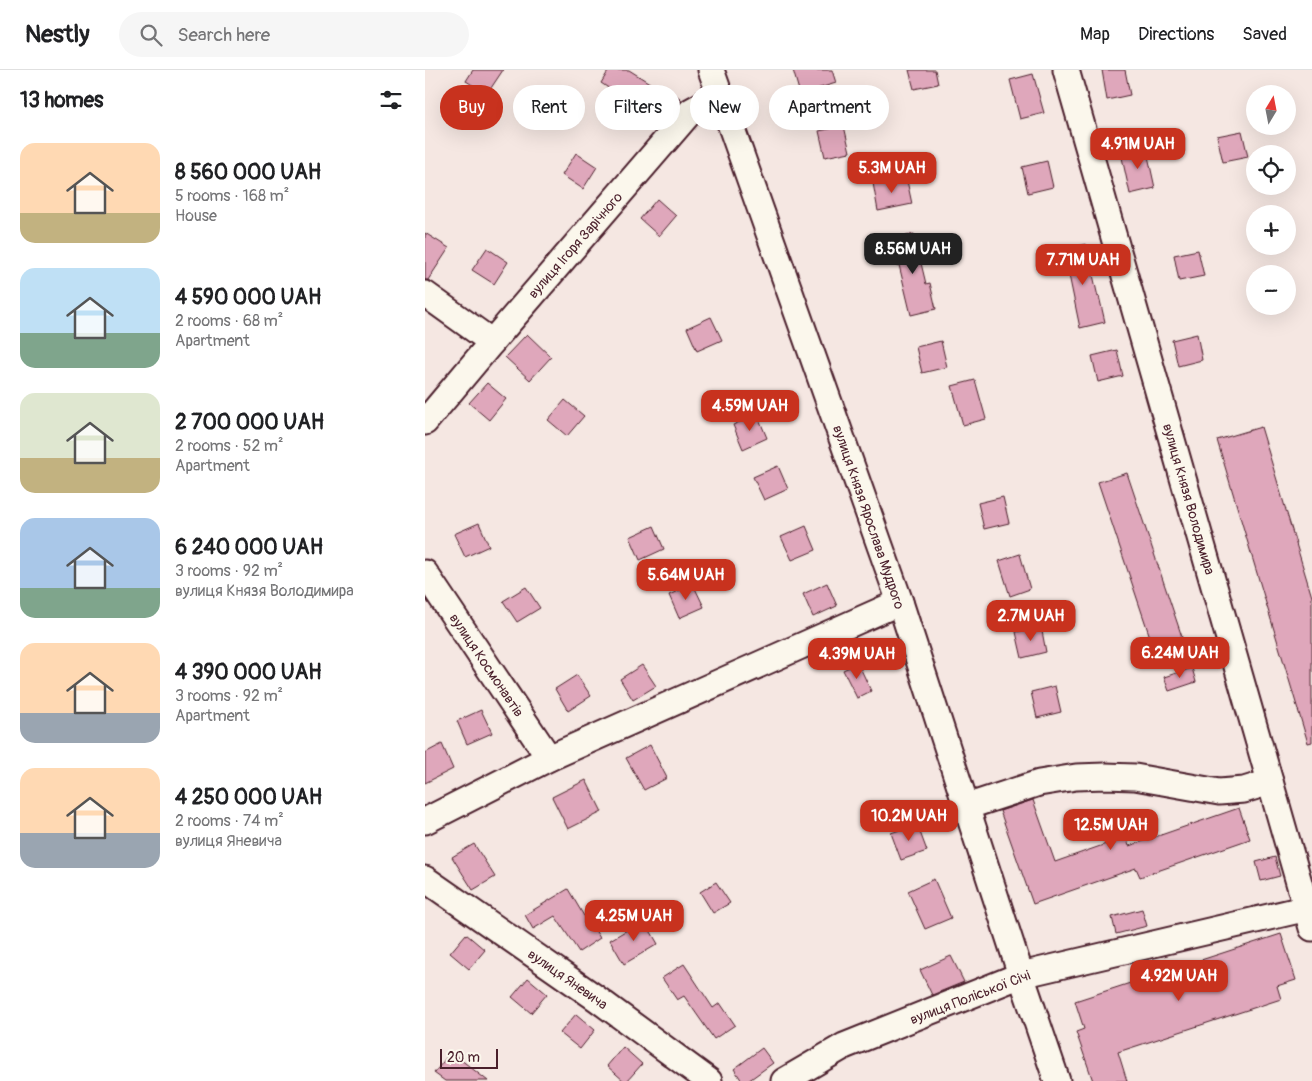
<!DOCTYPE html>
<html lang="en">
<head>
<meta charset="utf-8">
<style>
  body { margin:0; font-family:Pangolin,sans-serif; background:#f6f6f6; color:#202124; height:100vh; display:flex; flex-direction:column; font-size:19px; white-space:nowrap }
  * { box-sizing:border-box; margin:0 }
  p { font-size:16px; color:#757577 }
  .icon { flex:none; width:28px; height:28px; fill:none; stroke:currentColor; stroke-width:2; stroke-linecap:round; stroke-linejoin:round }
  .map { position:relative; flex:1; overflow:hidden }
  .details { display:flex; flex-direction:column; background:#fff; width:425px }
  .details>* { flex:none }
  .top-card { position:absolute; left:15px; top:15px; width:475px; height:45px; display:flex; gap:10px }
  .needle { width:32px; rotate:10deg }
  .fabs { position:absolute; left:821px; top:15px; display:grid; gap:10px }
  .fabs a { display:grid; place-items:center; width:50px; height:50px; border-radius:50%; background:#fff; box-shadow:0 5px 20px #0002; font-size:25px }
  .scale { position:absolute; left:15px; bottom:12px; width:58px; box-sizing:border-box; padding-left:5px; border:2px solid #4a1f2b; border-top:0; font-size:14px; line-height:18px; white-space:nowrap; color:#4a1f2b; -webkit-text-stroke:4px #fbf7ec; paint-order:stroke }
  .price { position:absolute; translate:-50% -42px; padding:0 11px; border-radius:10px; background:#c8321e; color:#fff; font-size:16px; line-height:32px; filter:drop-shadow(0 1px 2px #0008) }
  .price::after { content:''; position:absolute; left:50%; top:30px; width:15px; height:11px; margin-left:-8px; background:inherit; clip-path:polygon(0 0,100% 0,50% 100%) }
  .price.active { background:#222; color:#fff }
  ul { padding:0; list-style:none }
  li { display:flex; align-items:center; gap:15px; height:125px; padding:0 20px }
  li span { display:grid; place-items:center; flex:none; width:140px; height:100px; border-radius:15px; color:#555 }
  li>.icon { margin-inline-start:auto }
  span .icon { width:60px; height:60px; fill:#fffc; stroke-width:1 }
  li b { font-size:21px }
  h2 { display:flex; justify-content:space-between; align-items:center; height:60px; padding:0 20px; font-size:21px }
  .pill { padding:0 18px; border-radius:22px; background:#fff; box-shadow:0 5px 20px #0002; font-size:18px; line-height:45px }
  .pill.active { background:#c8321e; color:#fff }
  header { display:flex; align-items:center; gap:30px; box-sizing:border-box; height:70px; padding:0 25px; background:#fff; border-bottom:1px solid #e0e0e0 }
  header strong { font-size:24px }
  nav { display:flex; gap:28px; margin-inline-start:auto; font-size:18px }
  .search { width:350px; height:45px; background:#f6f6f6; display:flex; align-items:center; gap:12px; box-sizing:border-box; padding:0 18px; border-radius:28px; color:#757577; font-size:19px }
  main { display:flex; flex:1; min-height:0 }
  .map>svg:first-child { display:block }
  .building { fill:#dfa7bb; stroke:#4a1f2b }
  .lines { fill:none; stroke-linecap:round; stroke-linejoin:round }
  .minor-casing { stroke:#4a1f2b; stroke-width:29 }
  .minor { stroke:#fbf7ec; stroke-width:25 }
  .labels { text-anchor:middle; stroke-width:4; stroke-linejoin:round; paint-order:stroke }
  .street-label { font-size:14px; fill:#4a1f2b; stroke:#fbf7ec }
</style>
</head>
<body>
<header>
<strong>Nestly</strong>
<div class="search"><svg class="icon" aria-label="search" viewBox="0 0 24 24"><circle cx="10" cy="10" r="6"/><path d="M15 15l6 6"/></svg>Search here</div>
<nav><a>Map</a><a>Directions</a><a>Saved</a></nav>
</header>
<main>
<section class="details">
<h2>13 homes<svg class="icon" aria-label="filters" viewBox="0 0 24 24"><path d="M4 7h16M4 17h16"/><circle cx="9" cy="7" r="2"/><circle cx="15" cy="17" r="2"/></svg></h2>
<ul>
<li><span style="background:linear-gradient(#ffd9b3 70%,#c2b280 0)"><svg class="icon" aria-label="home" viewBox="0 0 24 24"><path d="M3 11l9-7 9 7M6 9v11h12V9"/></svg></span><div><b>8 560 000 UAH</b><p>5 rooms · 168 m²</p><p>House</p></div></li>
<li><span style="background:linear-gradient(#bfe0f5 65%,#7fa58c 0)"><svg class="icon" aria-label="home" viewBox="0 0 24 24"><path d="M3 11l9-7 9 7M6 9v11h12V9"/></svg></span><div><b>4 590 000 UAH</b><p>2 rooms · 68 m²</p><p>Apartment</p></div></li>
<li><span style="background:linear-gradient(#dfe7d0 65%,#c2b280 0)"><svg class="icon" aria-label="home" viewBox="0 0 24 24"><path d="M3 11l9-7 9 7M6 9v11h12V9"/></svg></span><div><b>2 700 000 UAH</b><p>2 rooms · 52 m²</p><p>Apartment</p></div></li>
<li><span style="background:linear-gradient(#a9c7e8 70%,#7fa58c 0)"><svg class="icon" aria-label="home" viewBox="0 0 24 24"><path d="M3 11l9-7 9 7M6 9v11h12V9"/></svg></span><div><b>6 240 000 UAH</b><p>3 rooms · 92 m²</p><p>вулиця Князя Володимира</p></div></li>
<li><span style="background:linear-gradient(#ffd9b3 70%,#9aa5b1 0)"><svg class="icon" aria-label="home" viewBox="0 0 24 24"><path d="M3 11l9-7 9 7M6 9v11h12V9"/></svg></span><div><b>4 390 000 UAH</b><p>3 rooms · 92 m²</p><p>Apartment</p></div></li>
<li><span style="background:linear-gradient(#ffd9b3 65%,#9aa5b1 0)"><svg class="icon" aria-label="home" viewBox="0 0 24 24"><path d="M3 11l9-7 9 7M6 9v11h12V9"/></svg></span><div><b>4 250 000 UAH</b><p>2 rooms · 74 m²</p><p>вулиця Яневича</p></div></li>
</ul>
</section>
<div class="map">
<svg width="887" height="1011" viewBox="0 0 887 1011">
  <rect width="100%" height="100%" fill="#f5e7e2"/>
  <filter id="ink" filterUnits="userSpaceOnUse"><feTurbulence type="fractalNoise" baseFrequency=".02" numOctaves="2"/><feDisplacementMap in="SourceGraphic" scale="10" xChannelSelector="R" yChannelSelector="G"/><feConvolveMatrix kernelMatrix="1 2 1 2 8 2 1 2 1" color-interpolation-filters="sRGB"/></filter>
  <g filter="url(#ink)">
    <g class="building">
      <path d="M48 0H78L62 24 41 11Z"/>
      <path d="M184 0H204L231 17 233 14 255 28 240 50 199 24 197 27 176 13Z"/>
      <path d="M368 0H407L411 13 375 24Z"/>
      <path d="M484 0H510L513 14 489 19Z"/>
      <path d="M677 0H700L705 25 682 30Z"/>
      <path d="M608 4 619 43 595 49 585 10Z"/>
      <path d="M419 56 425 82 400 87 394 61Z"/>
      <path d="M817 61 823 87 798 92 792 66Z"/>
      <path d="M721 77 730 118 705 124 696 83Z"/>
      <path d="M151 83 172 97 158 119 137 105Z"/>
      <path d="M622 91 628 117 603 123 597 97Z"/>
      <path d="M481 106 487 134 453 141 448 113Z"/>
      <path d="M232 129 251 146 234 166 215 149Z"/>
      <path d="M0 163 24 178 3 210H0Z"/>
      <path d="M489 164 501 214 505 213 511 239 486 245 474 195 471 196 465 170Z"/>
      <path d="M661 174 673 227 674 226 680 252 655 258 644 205 642 206 636 180Z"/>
      <path d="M62 178 83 192 69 214 47 200Z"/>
      <path d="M773 180 779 206 754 211 749 185Z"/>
      <path d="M286 247 297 270 272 281 262 258Z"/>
      <path d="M102 264 126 287 105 310 80 287Z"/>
      <path d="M772 264 777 290 753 296 747 270Z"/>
      <path d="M516 271 522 297 497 303 491 277Z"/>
      <path d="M692 280 698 306 673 312 667 286Z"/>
      <path d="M550 310 561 349 538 355 527 316Z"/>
      <path d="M62 313 81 329 64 350 44 333Z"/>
      <path d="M140 330 159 346 142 366 123 350Z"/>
      <path d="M332 344 342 368 318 379 308 355Z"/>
      <path d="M836 357 887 527V672L883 673 792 370Z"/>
      <path d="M353 396 363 419 339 430 328 407Z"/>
      <path d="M702 403 757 567 728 576 673 412Z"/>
      <path d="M578 427 584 453 559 459 553 433Z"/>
      <path d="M54 453 64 476 40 487 29 464Z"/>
      <path d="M229 456 239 479 215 490 205 467Z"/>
      <path d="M381 456 391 480 367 490 356 467Z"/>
      <path d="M595 484 605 519 585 526 574 491Z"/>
      <path d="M402 513 412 536 388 547 378 524Z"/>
      <path d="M268 514 279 537 254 548 244 525Z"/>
      <path d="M101 517 115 538 92 552 78 531Z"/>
      <path d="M616 556 621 582 597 588 591 562Z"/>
      <path d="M433 593 446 621 432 628 418 600Z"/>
      <path d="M217 595 231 616 208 630 195 609Z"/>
      <path d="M767 598 771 612 744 621 739 607Z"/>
      <path d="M152 605 166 626 143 641 130 619Z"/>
      <path d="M630 616 636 642 612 648 606 622Z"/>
      <path d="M56 640 67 663 42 674 32 651Z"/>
      <path d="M17 674 28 699 0 713V683Z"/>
      <path d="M225 675 242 708 219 720 201 688Z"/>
      <path d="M161 710 177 742 143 759 127 727Z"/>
      <path d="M608 730 630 792 701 767 704 776 814 738 825 769 715 807 711 798 608 834 575 741Z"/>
      <path d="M492 754 502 781 476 790 466 763Z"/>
      <path d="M49 774 70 807 48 820 27 787Z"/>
      <path d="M850 787 855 806 836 811 831 792Z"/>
      <path d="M509 809 526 848 500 859 483 821Z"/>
      <path d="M291 812 305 833 288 843 275 822Z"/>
      <path d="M143 819 159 846H161L175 868 154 882 130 846 108 859 100 845Z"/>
      <path d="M717 839 722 856 691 864 687 847Z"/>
      <path d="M219 850 233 874 199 894 185 870Z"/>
      <path d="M41 864 60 880 44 899 25 883Z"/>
      <path d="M856 864 871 910 852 916 856 929 693 982 702 1011H668L651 962 659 959 650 931Z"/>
      <path d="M526 886 539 912 507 925 495 900Z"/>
      <path d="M259 894 288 938 295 933 310 955 289 969 259 926 252 930 237 908Z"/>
      <path d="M103 908 122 924 106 943 87 927Z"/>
      <path d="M151 944 170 960 155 979 135 963Z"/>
      <path d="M198 977 217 994 202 1011H199L182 996Z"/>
      <path d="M337 978 348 993 323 1011H317L309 999Z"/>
      <path d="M26 982 63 1011H20L9 1003Z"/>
    </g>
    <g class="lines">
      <defs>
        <g id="minor">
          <path d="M286 0 475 532 596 905 632 1011"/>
          <path d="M641 0 887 858"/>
          <path d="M0 224 67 272 266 41 295 25"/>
          <path d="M0 352 67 272"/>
          <path d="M0 503 124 688"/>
          <path d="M541 737 614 713 651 707 680 706 710 707 794 722 819 720 845 712"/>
          <path d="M0 751 124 688 475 532"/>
          <path d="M0 809 171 928 284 1011"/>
          <path d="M359 1011 419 976 596 905 887 837"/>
        </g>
      </defs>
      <use href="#minor" class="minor-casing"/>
      <use href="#minor" class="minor"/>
    </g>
  </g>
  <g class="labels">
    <g class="street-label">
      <text transform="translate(150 175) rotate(-49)" y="5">вулиця Ігоря Зарічного</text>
      <text transform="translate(764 429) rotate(74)" y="5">вулиця Князя Володимира</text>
      <text transform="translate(444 447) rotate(71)" y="5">вулиця Князя Ярослава Мудрого</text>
      <text transform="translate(62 595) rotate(56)" y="5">вулиця Космонавтів</text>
      <text transform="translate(143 909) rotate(35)" y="5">вулиця Яневича</text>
      <text transform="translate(545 927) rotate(-21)" y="5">вулиця Поліської Січі</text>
    </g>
  </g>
</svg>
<div class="fabs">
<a><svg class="needle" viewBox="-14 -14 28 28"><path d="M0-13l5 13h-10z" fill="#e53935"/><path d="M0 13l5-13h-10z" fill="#757577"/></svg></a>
<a><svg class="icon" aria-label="locate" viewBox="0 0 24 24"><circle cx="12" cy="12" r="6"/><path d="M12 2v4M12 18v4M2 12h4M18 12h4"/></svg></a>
<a>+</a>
<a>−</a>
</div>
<div class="scale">20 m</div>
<b class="price" style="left:713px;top:100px">4.91M UAH</b>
<b class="price" style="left:467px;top:124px">5.3M UAH</b>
<b class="price active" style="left:488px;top:205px">8.56M UAH</b>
<b class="price" style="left:658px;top:216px">7.71M UAH</b>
<b class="price" style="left:325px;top:362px">4.59M UAH</b>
<b class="price" style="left:261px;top:531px">5.64M UAH</b>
<b class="price" style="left:606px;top:572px">2.7M UAH</b>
<b class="price" style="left:755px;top:609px">6.24M UAH</b>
<b class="price" style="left:432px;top:610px">4.39M UAH</b>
<b class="price" style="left:484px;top:772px">10.2M UAH</b>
<b class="price" style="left:686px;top:781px">12.5M UAH</b>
<b class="price" style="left:209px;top:872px">4.25M UAH</b>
<b class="price" style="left:754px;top:932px">4.92M UAH</b>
<div class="top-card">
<a class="pill active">Buy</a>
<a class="pill">Rent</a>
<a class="pill">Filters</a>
<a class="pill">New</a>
<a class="pill">Apartment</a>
</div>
</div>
</main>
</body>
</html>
